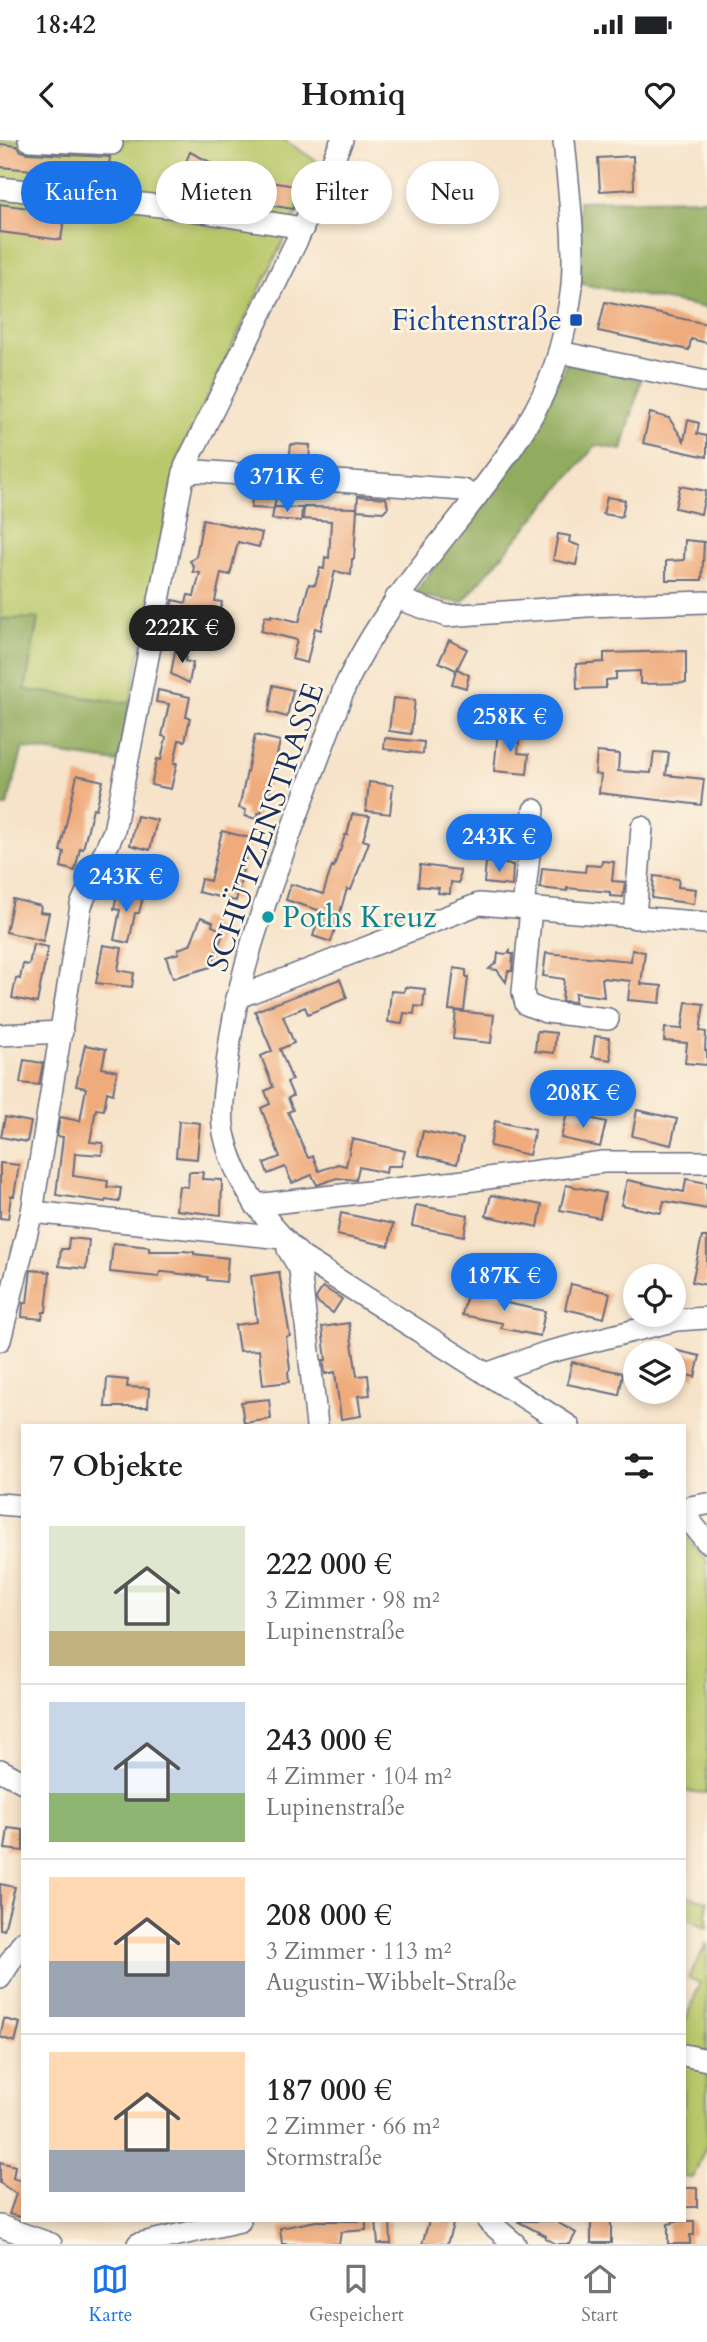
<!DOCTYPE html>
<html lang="de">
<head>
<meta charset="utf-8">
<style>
  body { margin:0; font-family:Cardo,serif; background:#f2f2f2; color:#202124; height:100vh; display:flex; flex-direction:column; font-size:26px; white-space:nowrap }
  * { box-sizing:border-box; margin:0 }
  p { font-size:23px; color:#757577 }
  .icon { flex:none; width:38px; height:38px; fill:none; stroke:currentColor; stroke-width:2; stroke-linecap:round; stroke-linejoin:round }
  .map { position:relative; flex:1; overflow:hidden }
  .side { position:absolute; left:21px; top:1284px; width:665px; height:798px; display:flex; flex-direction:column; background:#fff; border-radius:0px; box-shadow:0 4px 10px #0003 }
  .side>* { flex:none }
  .banner { position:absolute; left:21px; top:21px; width:665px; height:63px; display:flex; gap:14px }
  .tools { position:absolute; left:623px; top:1124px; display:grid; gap:14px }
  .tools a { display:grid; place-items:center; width:63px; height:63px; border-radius:50%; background:#fff; box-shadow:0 4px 10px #0003; font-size:35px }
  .price { position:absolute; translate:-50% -60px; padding:0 16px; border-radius:24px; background:#1a73e8; color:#fff; font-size:23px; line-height:46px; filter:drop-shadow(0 2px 4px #0008) }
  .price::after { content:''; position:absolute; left:50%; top:42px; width:21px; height:16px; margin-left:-10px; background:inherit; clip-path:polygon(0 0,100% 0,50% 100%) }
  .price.active { background:#222; color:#fff }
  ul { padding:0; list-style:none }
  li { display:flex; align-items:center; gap:21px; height:175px; padding:0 28px }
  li+li { border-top:2px solid #e0e0e0 }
  li span { display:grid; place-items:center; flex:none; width:196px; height:140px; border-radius:0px; color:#555 }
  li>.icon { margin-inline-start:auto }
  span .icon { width:84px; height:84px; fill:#fffc; stroke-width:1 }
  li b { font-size:30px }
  h2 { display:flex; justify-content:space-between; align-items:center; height:84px; padding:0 28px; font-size:30px }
  .tag { padding:0 24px; border-radius:32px; background:#fff; box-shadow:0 4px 10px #0003; font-size:24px; line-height:63px }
  .tag.active { background:#1a73e8; color:#fff }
  .status { display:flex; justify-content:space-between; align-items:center; height:49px; padding:0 35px; background:#fff; direction:ltr }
  .status svg { height:19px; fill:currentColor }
  header { display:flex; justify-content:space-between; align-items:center; height:91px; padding:0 28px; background:#fff; font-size:32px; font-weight:600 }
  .tabs { display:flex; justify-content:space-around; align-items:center; height:98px; border-top:2px solid #e0e0e0; background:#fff; font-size:19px; color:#757577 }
  .tabs a { display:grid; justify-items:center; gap:4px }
  .tabs .active { color:#1a73e8 }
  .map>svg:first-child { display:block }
  .green { fill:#b9c86b; stroke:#6a7c64; stroke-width:2 }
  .forest { fill:#92ac5f; stroke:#566e5e; stroke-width:2 }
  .building { fill:#efab7b }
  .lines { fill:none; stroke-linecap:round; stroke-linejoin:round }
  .minor-casing { stroke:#686e83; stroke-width:24 }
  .minor { stroke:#fff; stroke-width:21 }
  .transit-dot { fill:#1a4fb4; stroke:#fcf5e5; stroke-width:2.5 }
  .culture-dot { fill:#0f9aa8; stroke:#fcf5e5; stroke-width:2.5 }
  .labels { text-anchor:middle; stroke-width:5; stroke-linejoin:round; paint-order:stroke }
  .transit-label { font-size:30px; fill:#164399; stroke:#fcf5e5; text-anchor:end }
  .street-label { font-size:30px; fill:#1b2f5e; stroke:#fcf5e5 }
  .culture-label { font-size:30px; fill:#0d838f; stroke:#fcf5e5; text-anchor:start }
</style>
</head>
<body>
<div class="status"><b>18:42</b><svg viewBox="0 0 49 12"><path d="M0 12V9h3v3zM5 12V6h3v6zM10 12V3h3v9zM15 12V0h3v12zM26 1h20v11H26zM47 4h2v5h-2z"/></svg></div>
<header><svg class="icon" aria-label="back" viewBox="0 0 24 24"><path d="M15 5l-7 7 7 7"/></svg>Homiq<svg class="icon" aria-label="heart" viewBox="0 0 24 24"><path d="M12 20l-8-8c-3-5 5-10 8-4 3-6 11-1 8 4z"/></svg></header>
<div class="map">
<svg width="707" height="2104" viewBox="0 0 707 2104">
  <rect width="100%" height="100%" fill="#fcf5e5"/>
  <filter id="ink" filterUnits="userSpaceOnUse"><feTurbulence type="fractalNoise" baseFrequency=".0143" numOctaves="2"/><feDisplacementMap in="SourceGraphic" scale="14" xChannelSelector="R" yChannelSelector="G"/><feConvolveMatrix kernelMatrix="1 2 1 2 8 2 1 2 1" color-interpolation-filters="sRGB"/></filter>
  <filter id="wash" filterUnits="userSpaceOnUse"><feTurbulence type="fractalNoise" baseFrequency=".00686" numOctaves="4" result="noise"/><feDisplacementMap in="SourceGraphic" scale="28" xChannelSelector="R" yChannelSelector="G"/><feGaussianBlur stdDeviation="1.57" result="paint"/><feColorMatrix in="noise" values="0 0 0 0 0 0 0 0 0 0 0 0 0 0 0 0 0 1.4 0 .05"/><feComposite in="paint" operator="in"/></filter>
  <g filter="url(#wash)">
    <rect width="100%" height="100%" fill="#f6e3c9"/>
    <g class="green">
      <path d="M0 0H284L321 24 178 317 130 563 25 550 38 479H0Z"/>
      <path d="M684 1394 707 1421V1653L684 1651Z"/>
      <path d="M684 1755 707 1761V1788L684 1777Z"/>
      <path d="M707 1803V1912L684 1907V1884L700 1843 688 1838Z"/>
      <path d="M684 1919 707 1926V2003L693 2038 684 2037Z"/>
    </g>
    <g class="forest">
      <path d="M707 59V168L581 144 579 61Z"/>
      <path d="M567 222 641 240 622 310 596 305 462 463 413 455 531 296Z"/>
      <path d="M38 478 25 550 130 563 118 622 23 608 7 666H0V479Z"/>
    </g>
    <g id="blocks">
      <g class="building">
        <path d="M0 4 17 6 21 11 28 13 110 17 108 37 0 27Z"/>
        <path d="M190 12 212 23 207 34 198 30 192 43 180 37Z"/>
        <path d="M633 16 634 49 600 51 598 18Z"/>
        <path d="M219 34 296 46 293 69 216 56Z"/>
        <path d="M0 64 65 73 61 100 0 92Z"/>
        <path d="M605 162 707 184V203L691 199 689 210 598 191Z"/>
        <path d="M650 273 669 278 684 301 688 280 699 283 697 294 707 296V317L643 303Z"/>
        <path d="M291 304 310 305 309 323 289 322Z"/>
        <path d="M680 346 706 351 701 374 675 368Z"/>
        <path d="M253 351 277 352 274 369 251 368Z"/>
        <path d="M358 356 386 358 388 367 383 372 357 370Z"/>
        <path d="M607 357 625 360 622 377 603 374Z"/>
        <path d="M274 367 302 368 301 381 272 379Z"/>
        <path d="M304 367 357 368 354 419H352L351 435 335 431 321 490 315 488 307 523 292 519 297 500 261 491 265 476 271 477V475L299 482 309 444 315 445 320 428 324 429 325 417 329 418 331 381 303 379Z"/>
        <path d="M203 379 262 393 259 407 238 402 230 435 221 433 215 461 222 462 219 478 192 472 190 479 170 474 173 460 186 463 188 455 194 456 200 433 193 432 194 427 190 421 196 417Z"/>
        <path d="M558 394 570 396 569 402 580 406 576 425 553 420Z"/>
        <path d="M685 400 704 402 702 440H666V421L684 420Z"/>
        <path d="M449 500 467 509 457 529 469 535 466 548 452 544 456 530 439 522Z"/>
        <path d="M176 506 188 508 185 521 193 523 189 543 171 534Z"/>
        <path d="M686 511V543L640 544V531L616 532V539L606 540V548L577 549 576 524 604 522V513Z"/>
        <path d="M273 545 293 550 287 577 269 572Z"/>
        <path d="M158 550 190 557 186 577 190 578 185 601 179 600 174 623H177L171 649 151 645 157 619 161 620 166 597 162 596 169 564 156 562Z"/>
        <path d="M393 558 415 560 411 594 389 591Z"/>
        <path d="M498 591 520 593 518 613 529 614 527 634 494 631Z"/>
        <path d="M255 595 280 601 273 634 270 633 261 673H258L257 679 245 676 246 670 239 668Z"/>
        <path d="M385 598 424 602 423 614 384 609Z"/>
        <path d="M597 612 619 614 618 631 651 633 654 612 669 613 666 635 704 639 701 665 599 653 601 635 595 634Z"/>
        <path d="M77 635 103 641 96 669 93 668 83 709 80 708 75 731 61 727 64 712 60 711Z"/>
        <path d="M369 642 393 645 390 674 366 671Z"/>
        <path d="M352 674 370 676 363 700 369 702 351 750 347 749 331 802 313 796 321 771 286 760 291 744 323 754 332 726 334 727 339 711H340L345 695H347Z"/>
        <path d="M137 676 157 680 150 710 130 705Z"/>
        <path d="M222 691 250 698 236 761 198 752 201 739 210 741Z"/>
        <path d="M602 721 614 722 612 741 625 742 623 757 610 756V752L567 748V751L540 748 542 728 585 732 586 725 601 726Z"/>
        <path d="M486 722 513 725 512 746 484 743Z"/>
        <path d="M420 725 460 730 459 743 451 742 450 754 438 753 439 748 418 746Z"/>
        <path d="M654 736 679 739 678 747 696 749 694 764 652 758Z"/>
        <path d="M118 748 143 757 139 773H135L129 803 114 800 120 770 114 769Z"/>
        <path d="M13 759 41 766 40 772 49 773 43 801 6 792Z"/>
        <path d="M201 777 213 782 212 786 224 791 211 827 173 838 166 817 179 813 178 809 190 805Z"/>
        <path d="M33 804 48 807 37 863 12 858 16 838 20 839 23 824 29 825Z"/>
        <path d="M103 805 122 808 118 830 134 833 132 847 96 843Z"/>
        <path d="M632 810 645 812 641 844 662 846 660 863 628 860 630 841 602 838 604 857 575 853V862L562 861 564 839 543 836 546 813 631 821Z"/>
        <path d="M510 811V814H513L512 831H508L506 842 497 830 489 829 497 822 498 813 507 814Z"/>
        <path d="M454 828 466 830V837H468L464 871 449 870Z"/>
        <path d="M340 839 347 858 308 874 305 867 283 876 294 903 280 909 292 940 287 942 293 956 288 958 293 970 288 972 308 1018 313 1016 319 1031 338 1024 346 1026 352 999 405 1011 401 1026H387L386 1033 359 1027 356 1040 337 1038 317 1045 312 1035 292 1043 285 1027 268 1034 264 1023 280 1017 261 968 270 964 265 951 273 947 261 916 272 911 255 871Z"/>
        <path d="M405 847 425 849 423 867 415 866 414 874 404 873 402 884 388 882 391 851 404 852Z"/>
        <path d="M686 862 704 864 700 891 706 892 705 910 707 911V925L685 923 687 903 664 901 665 888 682 889Z"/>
        <path d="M456 871 494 875 491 903 453 899Z"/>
        <path d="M537 891 556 893 554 913 535 911Z"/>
        <path d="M595 896 609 898 611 920 592 917Z"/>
        <path d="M85 905 106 909 102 928 117 931 113 954 107 952 104 970 96 969 90 1002 103 1003 102 1015 75 1013 73 1036 108 1041 107 1047 121 1048 119 1062 106 1060 105 1062 56 1055 63 997 57 996 60 977 80 981 86 948 76 946Z"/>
        <path d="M24 920 43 923 39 945 20 943Z"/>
        <path d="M637 970 677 979 671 1005 632 996Z"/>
        <path d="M567 973 606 982 600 1007 561 998Z"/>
        <path d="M5 977 31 982 27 1002 1 997Z"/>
        <path d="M179 981 200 983 197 1019 176 1017Z"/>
        <path d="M495 981 535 990 529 1015 490 1006Z"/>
        <path d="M423 991 463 999 457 1024 418 1015Z"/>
        <path d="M0 1023 19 1025 14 1056H11L8 1079 0 1078Z"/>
        <path d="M189 1032H203L202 1039 222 1040 221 1075 176 1070 179 1046 188 1047Z"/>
        <path d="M686 1039 707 1043V1069L664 1061 661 1073 621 1065 627 1040 684 1052Z"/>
        <path d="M566 1045 605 1053 600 1078 560 1070Z"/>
        <path d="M491 1055 542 1065 538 1087 486 1076Z"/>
        <path d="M416 1065 468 1075 464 1096 412 1086Z"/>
        <path d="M341 1073 393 1084 389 1106 337 1095Z"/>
        <path d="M702 1097H707V1145L692 1142Z"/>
        <path d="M69 1098 89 1100 86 1129 59 1126 61 1109H68Z"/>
        <path d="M113 1103 149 1107V1111H183L194 1112V1114L228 1118 226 1142 207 1140 208 1137 164 1132H160L159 1137 110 1132Z"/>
        <path d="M31 1130 50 1132 46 1172H43L42 1179 22 1177 23 1163H27Z"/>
        <path d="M279 1132 290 1196 286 1197 290 1229 288 1232 289 1242 263 1245 259 1210 239 1211 235 1185 257 1182 251 1136Z"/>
        <path d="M571 1144 610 1153 604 1178 565 1169Z"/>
        <path d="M323 1147 342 1159 333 1173 317 1162 316 1158Z"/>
        <path d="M468 1150 507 1158 506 1163 545 1171 540 1196 501 1188 502 1183 462 1175Z"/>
        <path d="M349 1183 357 1236 368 1235 370 1255 358 1256 361 1276 341 1279 335 1232 325 1234 323 1220H326L322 1187Z"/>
        <path d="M674 1210 700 1216 695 1237 674 1232Z"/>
        <path d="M572 1222 623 1233 619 1255 567 1244Z"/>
        <path d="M107 1238 128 1240 127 1247 149 1248 148 1267H105Z"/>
        <path d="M269 1259 271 1279 244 1283 241 1262Z"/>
        <path d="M8 1688 23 1690V1711L5 1709Z"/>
        <path d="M0 1744 15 1747 4 1790 0 1789Z"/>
        <path d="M4 1879 20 1883 15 1902 0 1897Z"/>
        <path d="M0 2022 15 2026 13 2038 23 2041V2078L9 2074 16 2054 0 2043Z"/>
        <rect x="684" y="2048" width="13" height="19"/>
        <path d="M316 2081H366V2090L341 2092 339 2104H282L280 2088Z"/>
        <path d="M376 2081H390L391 2104H378Z"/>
        <path d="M429 2081H454L447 2104H422Z"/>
        <path d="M517 2081H555L576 2093 570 2104H556L545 2098 546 2096Z"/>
        <rect x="591" y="2081" width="20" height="22"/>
        <path d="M673 2081H694V2095H690V2104H668V2084L673 2083Z"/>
      </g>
    </g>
  </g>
  <g filter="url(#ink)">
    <use href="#blocks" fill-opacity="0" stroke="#686e83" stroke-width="2"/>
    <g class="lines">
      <defs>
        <g id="minor">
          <path d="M29 0 112 4"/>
          <path d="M564 0C568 46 577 109 571 154 567 181 561 210 551 236 532 285 498 329 466 370 421 426 374 482 344 549 326 597 308 645 290 694 261 772 236 840 227 924 225 946 220 971 224 993 234 1042 267 1084 302 1117L569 1286"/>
          <path d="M0 48 178 68 303 88"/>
          <path d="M559 212 707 242"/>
          <path d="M184 334 198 331 463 350 475 358"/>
          <path d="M396 458 447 476 587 466 707 462"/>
          <path d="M523 768 534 670"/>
          <path d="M531 769 523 852 526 864 546 872 608 879"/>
          <path d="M635 778 642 687"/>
          <path d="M236 858 479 764 707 783"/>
          <path d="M0 895 62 892"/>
          <path d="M255 1065 473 1040 603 1022H707"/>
          <path d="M32 1072 282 1098"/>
          <path d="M288 1109 300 1129 317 1286"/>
          <path d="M0 1200 32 1072 81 765 114 691 185 327 298 98 342 0"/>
          <path d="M486 1234 545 1213 676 1180 707 1178"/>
          <path d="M0 1364 23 1366"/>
          <path d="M684 1368 707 1364"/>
          <path d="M684 1374 707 1402"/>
          <path d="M0 1630 23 1642"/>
          <path d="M0 1838 23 1802"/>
          <path d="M684 1915 707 1920"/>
          <path d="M488 2081 515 2104"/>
          <path d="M0 2086 51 2104"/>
          <path d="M138 2104 240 2081"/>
        </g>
      </defs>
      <use href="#minor" class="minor-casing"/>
      <use href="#minor" class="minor"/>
    </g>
  </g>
  <rect class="transit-dot" x="569" y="173" width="14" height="14" rx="3.5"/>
  <circle class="culture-dot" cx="268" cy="777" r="7"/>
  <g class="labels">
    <g class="transit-label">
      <text x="562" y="190">Fichtenstraße</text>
    </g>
    <g class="street-label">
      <text transform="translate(265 687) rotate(-71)" y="10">SCHÜTZENSTRASSE</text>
    </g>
    <g class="culture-label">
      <text x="282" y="787">Poths Kreuz</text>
    </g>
  </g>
</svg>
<div class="tools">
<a><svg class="icon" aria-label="locate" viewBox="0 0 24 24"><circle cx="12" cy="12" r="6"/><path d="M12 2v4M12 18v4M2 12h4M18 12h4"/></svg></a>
<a><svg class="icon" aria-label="layers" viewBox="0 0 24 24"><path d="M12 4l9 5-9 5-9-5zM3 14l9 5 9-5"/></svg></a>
</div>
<b class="price" style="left:287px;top:374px">371K €</b>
<b class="price active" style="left:182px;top:525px">222K €</b>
<b class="price" style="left:510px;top:614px">258K €</b>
<b class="price" style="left:499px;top:734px">243K €</b>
<b class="price" style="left:126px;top:774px">243K €</b>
<b class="price" style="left:583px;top:990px">208K €</b>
<b class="price" style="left:504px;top:1173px">187K €</b>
<div class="banner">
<a class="tag active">Kaufen</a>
<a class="tag">Mieten</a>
<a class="tag">Filter</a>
<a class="tag">Neu</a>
</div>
<section class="side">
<h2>7 Objekte<svg class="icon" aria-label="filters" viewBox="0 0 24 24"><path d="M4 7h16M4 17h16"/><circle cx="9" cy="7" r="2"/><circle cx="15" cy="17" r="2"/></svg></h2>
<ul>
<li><span style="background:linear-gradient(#dfe7d0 75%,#c2b280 0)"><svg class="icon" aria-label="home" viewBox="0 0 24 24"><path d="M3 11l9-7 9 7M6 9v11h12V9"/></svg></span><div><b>222 000 €</b><p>3 Zimmer · 98 m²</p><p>Lupinenstraße</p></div></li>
<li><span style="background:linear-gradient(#c9d6e8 65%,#8fb573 0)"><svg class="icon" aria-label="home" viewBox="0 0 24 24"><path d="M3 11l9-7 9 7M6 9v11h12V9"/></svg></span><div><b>243 000 €</b><p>4 Zimmer · 104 m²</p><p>Lupinenstraße</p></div></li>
<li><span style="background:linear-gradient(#ffd9b3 60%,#9aa5b1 0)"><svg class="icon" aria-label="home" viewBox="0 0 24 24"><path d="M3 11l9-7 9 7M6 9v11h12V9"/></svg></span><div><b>208 000 €</b><p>3 Zimmer · 113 m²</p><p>Augustin-Wibbelt-Straße</p></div></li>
<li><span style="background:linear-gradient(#ffd9b3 70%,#9aa5b1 0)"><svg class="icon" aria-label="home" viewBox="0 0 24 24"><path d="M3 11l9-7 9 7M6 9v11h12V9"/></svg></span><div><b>187 000 €</b><p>2 Zimmer · 66 m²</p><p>Stormstraße</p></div></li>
</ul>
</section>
</div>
<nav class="tabs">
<a class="active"><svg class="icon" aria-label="map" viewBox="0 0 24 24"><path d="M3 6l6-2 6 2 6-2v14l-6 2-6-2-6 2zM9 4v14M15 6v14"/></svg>Karte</a>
<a><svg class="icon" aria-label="saved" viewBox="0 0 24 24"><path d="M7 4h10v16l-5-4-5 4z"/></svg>Gespeichert</a>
<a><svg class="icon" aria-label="home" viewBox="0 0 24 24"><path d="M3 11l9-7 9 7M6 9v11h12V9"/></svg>Start</a>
</nav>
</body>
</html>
